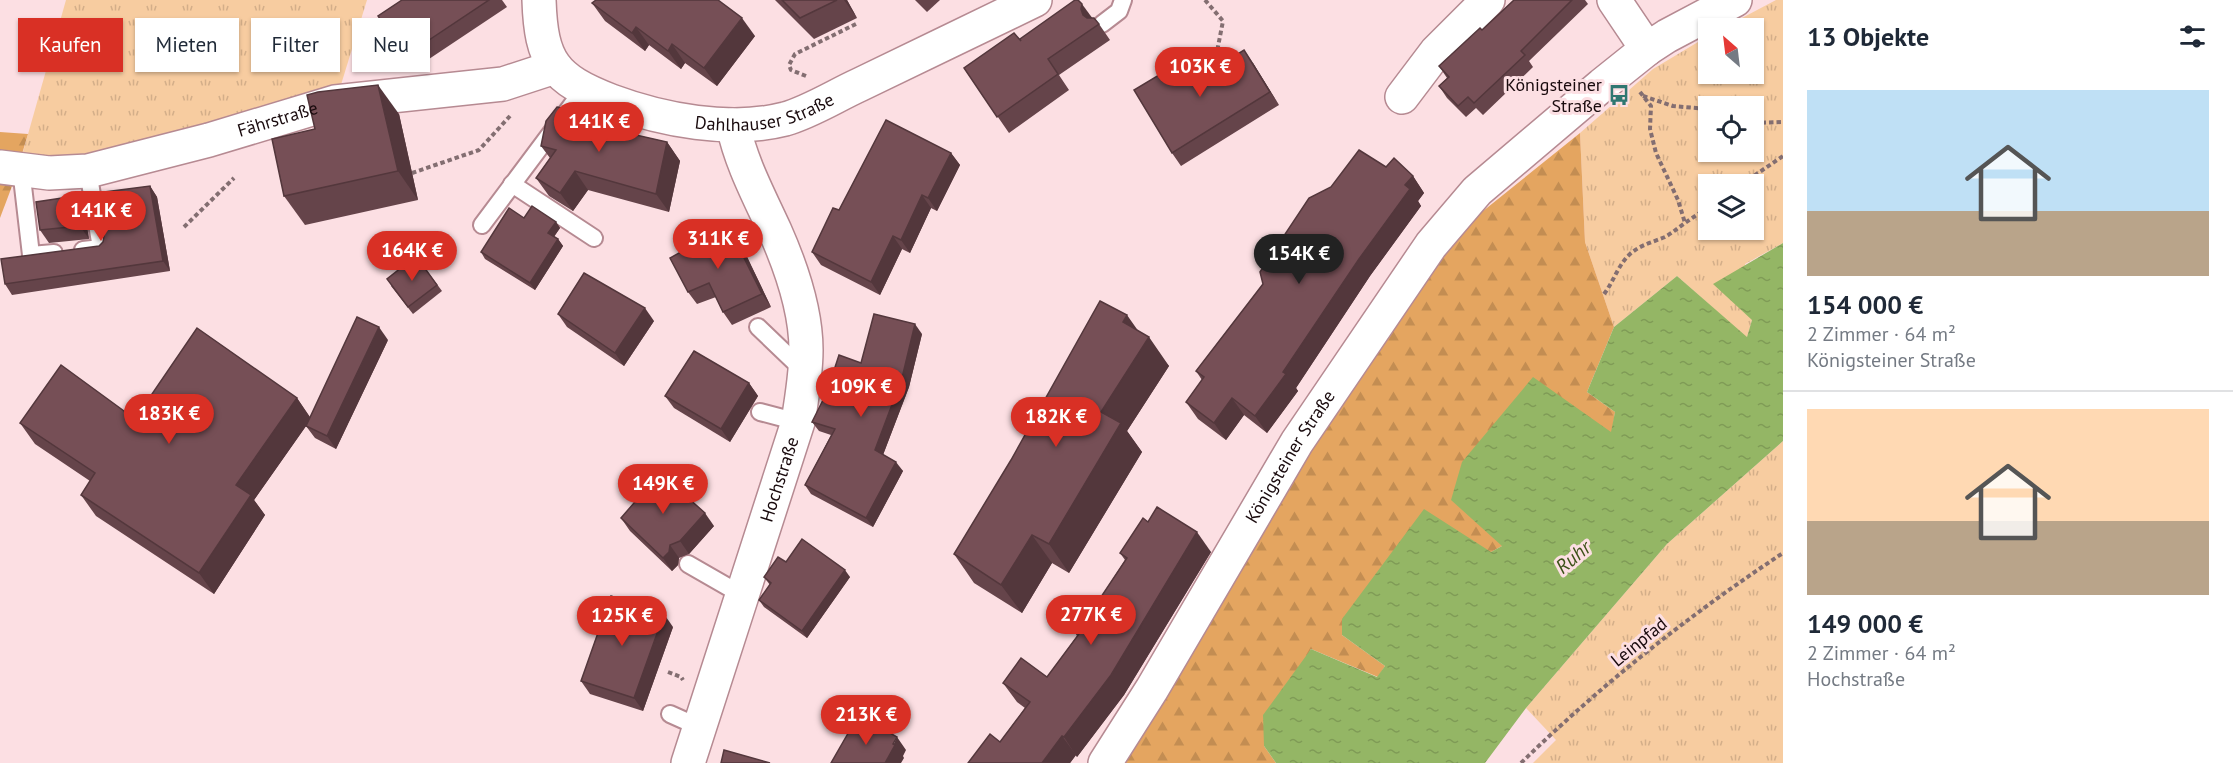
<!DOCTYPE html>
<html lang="de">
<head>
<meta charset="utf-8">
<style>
  body { margin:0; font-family:"PT Sans",sans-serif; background:#f6f6f7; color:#1f2937; height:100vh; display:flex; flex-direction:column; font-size:22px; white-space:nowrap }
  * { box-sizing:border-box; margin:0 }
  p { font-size:20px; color:#747a83 }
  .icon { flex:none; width:33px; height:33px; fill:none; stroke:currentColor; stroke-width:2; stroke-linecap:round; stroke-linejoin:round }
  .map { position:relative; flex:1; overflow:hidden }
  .sheet { display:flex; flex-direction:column; background:#fff; width:450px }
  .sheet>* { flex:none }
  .hud { position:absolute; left:18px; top:18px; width:570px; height:54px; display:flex; gap:12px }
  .needle { width:39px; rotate:332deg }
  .tools { position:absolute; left:1698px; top:18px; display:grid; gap:12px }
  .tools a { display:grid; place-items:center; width:66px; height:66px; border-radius:0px; background:#fff; box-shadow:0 2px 4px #0004; font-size:30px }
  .price { position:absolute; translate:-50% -51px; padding:0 14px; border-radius:21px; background:#d93025; color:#fff; font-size:20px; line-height:39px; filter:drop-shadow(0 2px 3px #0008) }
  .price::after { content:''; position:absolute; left:50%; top:36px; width:18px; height:14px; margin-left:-9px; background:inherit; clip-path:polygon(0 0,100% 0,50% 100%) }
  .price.on { background:#222; color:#fff }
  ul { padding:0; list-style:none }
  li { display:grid; align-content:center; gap:12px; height:318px; padding:0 24px }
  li+li { border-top:2px solid #e0e1e3 }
  li span { display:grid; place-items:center; height:186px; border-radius:0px; color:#555 }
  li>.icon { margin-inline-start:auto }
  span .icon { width:108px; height:108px; fill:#fffc; stroke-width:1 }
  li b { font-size:26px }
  h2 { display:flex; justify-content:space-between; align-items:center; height:72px; padding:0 24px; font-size:26px }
  .pill { padding:0 21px; border-radius:0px; background:#fff; box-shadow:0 2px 4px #0004; font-size:21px; line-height:54px }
  .pill.on { background:#d93025; color:#fff }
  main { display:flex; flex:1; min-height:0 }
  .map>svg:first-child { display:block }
  .grass { fill:url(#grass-tufts); fill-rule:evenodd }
  .forest { fill:url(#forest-firs) }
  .water { fill:url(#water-ripples) }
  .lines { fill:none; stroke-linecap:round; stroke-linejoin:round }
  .lane-casing { stroke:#b68a92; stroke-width:20 }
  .street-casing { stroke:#b68a92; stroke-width:36 }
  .path { stroke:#836e71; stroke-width:4; stroke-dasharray:4.5 3; stroke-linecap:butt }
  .lane { stroke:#fff; stroke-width:16 }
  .street { stroke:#fff; stroke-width:33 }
  .wall { fill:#65444a }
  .shaded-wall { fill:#53373c }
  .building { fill:#764f56; stroke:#53373c; stroke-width:1.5 }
  .labels { text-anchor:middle; stroke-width:6; stroke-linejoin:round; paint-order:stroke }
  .poi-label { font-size:18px; fill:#190a0d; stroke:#fcdfe3; text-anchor:end }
  .street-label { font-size:18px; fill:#190a0d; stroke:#fcdfe3 }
  .water-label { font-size:20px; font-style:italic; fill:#3d5219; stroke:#fcdfe3 }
</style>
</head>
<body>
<main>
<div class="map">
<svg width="1783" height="763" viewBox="0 0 1783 763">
  <defs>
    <pattern id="grass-tufts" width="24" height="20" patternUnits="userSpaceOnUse" patternTransform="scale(1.5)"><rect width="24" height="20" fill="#f7cca0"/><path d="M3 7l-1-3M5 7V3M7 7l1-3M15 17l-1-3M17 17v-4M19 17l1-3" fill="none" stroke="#d3ae89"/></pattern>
    <pattern id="forest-firs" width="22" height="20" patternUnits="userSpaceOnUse" patternTransform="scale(1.5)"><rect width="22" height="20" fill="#e4a560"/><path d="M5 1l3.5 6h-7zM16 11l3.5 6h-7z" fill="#c38d52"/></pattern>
    <pattern id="water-ripples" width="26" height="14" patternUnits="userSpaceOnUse" patternTransform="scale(1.5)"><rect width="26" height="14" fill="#94b665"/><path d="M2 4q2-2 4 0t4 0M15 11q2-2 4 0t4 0" fill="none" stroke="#7f9b56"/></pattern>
  </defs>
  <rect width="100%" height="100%" fill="#fcdfe3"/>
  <g class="grass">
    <path d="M66 0H367L340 88 50 169 19 166Z"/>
    <path d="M1776 0H1783V243L1745 264 1752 320 1747 338 1677 276 1614 327 1585 242 1580 133 1653 69 1708 36V74H1754V28H1723ZM1708 106H1754V152H1708ZM1708 184H1754V230H1708Z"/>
    <path d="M1783 441V763H1533L1556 740 1526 708 1667 544Z"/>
  </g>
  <g class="forest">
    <path d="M0 132 28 134 19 164 0 162Z"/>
    <path d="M1580 133 1585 242 1614 327 1587 392 1615 412 1612 433 1502 546 1342 635 1385 666 1378 677 1311 649 1264 746 1276 763H1123L1320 432 1452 236Z"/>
    <path d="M0 172 17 173 0 218Z"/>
  </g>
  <path class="water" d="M1783 243V441L1667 544 1526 708 1485 763H1276L1264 746 1263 715 1311 649 1377 677 1385 666 1342 635V619L1424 509 1491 552 1502 546 1451 500 1462 462 1533 377 1611 432 1615 412 1587 392 1614 327 1677 276 1747 337 1752 320 1713 284Z"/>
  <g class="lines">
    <defs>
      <g id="lane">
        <path d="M1102 24 1119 11 1123 0"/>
        <path d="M21 169 31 255 54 253"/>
        <path d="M512 184 594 238"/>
        <path d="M482 225 583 90"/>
        <path d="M83 250 101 248 88 171"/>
        <path d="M758 327 805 372"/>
        <path d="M760 412 798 422"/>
        <path d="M688 564 742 595"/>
        <path d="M670 714 699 727"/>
      </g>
      <g id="street">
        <path id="s1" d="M539 0C541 62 554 79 611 101 662 120 730 133 785 119 810 112 835 96 859 85 918 57 976 28 1035 0"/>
        <path d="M1614 0 1647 49"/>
        <path d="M1402 97 1436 52 1488 0"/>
        <path id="s2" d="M0 167 49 173 88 171 209 140 335 102 503 84 555 67"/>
        <path id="s3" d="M688 763 798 422C802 398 806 374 806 350 806 310 791 267 775 231 759 196 741 163 733 125"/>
        <path id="s4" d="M1105 763 1152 689 1297 442 1431 245 1477 191 1602 85 1647 49 1667 36 1735 0"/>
      </g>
    </defs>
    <use href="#lane" class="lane-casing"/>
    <use href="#street" class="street-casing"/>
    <g class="path">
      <path d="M1205 0 1223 21 1213 72"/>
      <path d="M806 76 791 70 789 65 795 54 858 23"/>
      <path d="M1640 92 1651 106 1650 129 1656 153 1678 200 1685 223 1708 207"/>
      <path d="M1643 96 1673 106 1708 109"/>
      <path d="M1754 123 1783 122"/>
      <path d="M412 173 479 150 510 116"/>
      <path d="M1742 184 1783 156"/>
      <path d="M184 227 234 178"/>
      <path d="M1604 294C1614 281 1618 265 1630 254 1640 245 1653 242 1665 237 1672 233 1678 228 1685 223"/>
      <path d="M668 672 681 677 683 680"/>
      <path d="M1521 763C1601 685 1689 615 1783 553"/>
    </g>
    <use href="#lane" class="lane"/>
    <use href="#street" class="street"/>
  </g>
  <g class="wall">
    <path d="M402 0H502L507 7 414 69 405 56Z"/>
    <path d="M775 0H847L857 18 814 39Z"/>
    <path d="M915 0H940L927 12Z"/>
    <path d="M1514 0H1585L1588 4 1529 61 1533 67 1483 115 1476 108 1466 117 1447 98 1439 86 1447 78 1439 66 1482 30Z"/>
    <path d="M592 3 755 36 717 86 685 63 681 69 649 45 645 51 605 21Z"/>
    <path d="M1092 18 1099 24 1110 40 1059 75 1069 90 1009 133 964 68 1021 41Z"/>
    <path d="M1189 57 1202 77 1253 63 1279 105 1181 166 1172 153Z"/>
    <path d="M399 114 418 200 305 225 284 196Z"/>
    <path d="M596 115 605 128 667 142 680 161 669 212 588 190 573 211 549 196 536 178 550 158 541 146Z"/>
    <path d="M951 153 960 165 937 211 931 208 910 253 902 249 880 295 821 265 812 252 839 210Z"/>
    <path d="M1386 167 1413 176 1424 193 1418 201 1421 206 1370 276 1296 388 1298 391 1267 433 1244 415 1226 440 1198 419 1186 402 1202 380 1196 371 1263 284Z"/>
    <path d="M150 186 157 197 170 271 12 295 5 284 99 246Z"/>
    <path d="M75 196 84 209 89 239 49 243 40 230Z"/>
    <path d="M524 218 556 222 560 228 554 237 558 239 563 246 535 290 485 259 481 252Z"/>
    <path d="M728 226 738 238 771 307 732 325 723 312 716 297 697 304 688 292Z"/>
    <path d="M416 256 442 291 413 314 391 286Z"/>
    <path d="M558 314 654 321 624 366 567 327Z"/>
    <path d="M1139 331 1169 366 1127 431 1142 452 1069 573 1052 563 1022 613 974 583 954 554Z"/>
    <path d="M922 334 909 387 883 455 903 471 873 527 811 494 805 485 831 435 819 431 812 422 861 363Z"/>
    <path d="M388 340 336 449 315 438 306 426 254 500 265 515 214 594 96 516 81 495 90 481 35 444 20 423 135 419 297 398 310 417Z"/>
    <path d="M749 383 758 396 730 442 674 408 665 396Z"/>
    <path d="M621 518 714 526 689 554 679 558 678 565 672 571 630 531Z"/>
    <path d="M1148 522 1211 552 1124 695 1077 757 1076 755 1070 763H968L1000 742 1025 708 1017 702 1003 683 1047 677 1077 636 1074 631 1099 600 1125 560 1120 553Z"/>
    <path d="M786 562 850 577 807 638 764 607 759 600 770 585 764 577Z"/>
    <path d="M673 627 643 711 590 694 581 681Z"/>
  </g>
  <g class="shaded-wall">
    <path d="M844 0H847L857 18Z"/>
    <path d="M1082 4 1093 19 1092 25 1083 15 1081 9Z"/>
    <path d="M742 18 755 36 717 86 704 68Z"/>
    <path d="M636 27 649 45 645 51 632 33Z"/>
    <path d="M672 44 685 63 681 69 668 51Z"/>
    <path d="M1244 50 1253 63 1279 105 1270 92Z"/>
    <path d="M378 85 399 114 418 200 398 171Z"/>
    <path d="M596 115 609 133 592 125Z"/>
    <path d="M667 142 680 161 669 212 656 194Z"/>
    <path d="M951 153 960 165 937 211 928 198Z"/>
    <path d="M575 171 588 190 573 211 560 193Z"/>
    <path d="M1413 176 1424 193 1418 201 1421 206 1370 276 1296 388 1298 391 1267 433 1255 416 1405 185Z"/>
    <path d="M150 186 157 197 170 271 163 261Z"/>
    <path d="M922 195 931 208 910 253 901 240Z"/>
    <path d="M75 196 84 209 89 239 80 226Z"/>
    <path d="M556 222 560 228 552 239 548 233Z"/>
    <path d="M728 226 738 238 771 307 762 294Z"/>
    <path d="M893 236 902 249 880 295 871 282Z"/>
    <path d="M558 239 563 246 535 290 530 283Z"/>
    <path d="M645 308 654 321 624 366 615 353Z"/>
    <path d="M1127 315 1146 342 1149 337 1169 366 1127 431 1142 452 1069 573 1049 544 1101 412 1123 322Z"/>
    <path d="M915 324 922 334 909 387 881 460 875 450Z"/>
    <path d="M379 327 388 340 336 449 327 436Z"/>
    <path d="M749 383 758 396 730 442 721 429Z"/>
    <path d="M297 398 311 419 254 500 265 515 214 594 199 573 236 485Z"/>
    <path d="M1232 398 1244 415 1226 440 1214 423Z"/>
    <path d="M896 462 903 471 873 527 866 518Z"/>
    <path d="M705 513 714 526 689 554 680 541Z"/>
    <path d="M1197 532 1211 552 1124 695 1077 757 1064 737Z"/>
    <path d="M1032 535 1052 563 1022 613 1001 585Z"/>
    <path d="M670 545 679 558 678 565 672 571 663 558Z"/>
    <path d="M845 570 850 577 807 638 802 631Z"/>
    <path d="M664 614 673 627 643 711 634 698Z"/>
    <path d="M1062 736 1076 755 1070 763H1042Z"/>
    <path d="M897 737 906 750 903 756 904 758 901 763H885Z"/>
  </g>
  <g class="building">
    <path d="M402 0H489L405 56 378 16Z"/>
    <path d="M596 0H718L742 18 704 68 672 44 668 51 636 27 632 33 592 3Z"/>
    <path d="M782 0H837L800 18Z"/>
    <path d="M1075 0H1078L1082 4 1081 9 1083 15 1087 18H1094L1099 24 1048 59 1058 74 997 117 964 68 1014 33 1021 41 1020 39Z"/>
    <path d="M1514 0H1572L1521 51 1525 55 1474 103 1468 97 1458 106 1439 86 1449 77 1439 66 1480 28 1482 30Z"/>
    <path d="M1244 50 1270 92 1172 153 1134 90 1189 57 1201 77Z"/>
    <path d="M378 85 398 171 284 196 272 139 315 129 307 95 318 92Z"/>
    <path d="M557 107 596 115 592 125 667 142 656 194 575 171 560 193 536 178 556 150 541 146 546 121Z"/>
    <path d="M886 120 951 153 928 198 922 195 901 240 893 236 871 282 812 252 833 208 839 210Z"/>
    <path d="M1359 150 1386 167 1394 158 1413 176 1405 185 1410 189 1359 259 1283 372 1286 374 1255 416 1232 398 1214 423 1186 402 1204 377 1196 371 1263 284 1260 272 1309 198 1331 187Z"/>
    <path d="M150 186 163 261 5 284 1 259 99 246 103 242 104 236 97 193Z"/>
    <path d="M75 196 80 226 40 230 36 202Z"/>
    <path d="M532 206 556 222 548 233 558 239 530 283 481 252 509 208 524 218Z"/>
    <path d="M728 226 762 294 723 312 709 283 688 292 670 258Z"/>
    <path d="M416 256 437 285 408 307 387 279Z"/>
    <path d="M584 273 645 308 615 353 558 314Z"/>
    <path d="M1100 301 1127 315 1123 322 1149 337 1101 412 1121 423 1049 544 1032 535 1001 585 954 554 1011 460Z"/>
    <path d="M874 314 915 324 902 378 875 450 896 462 866 518 805 485 835 429 812 422 827 392 839 355 861 363Z"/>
    <path d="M357 317 379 327 327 436 306 426Z"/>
    <path d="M197 328 297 398 236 485 251 495 199 573 81 495 95 473 20 423 61 365 135 419Z"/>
    <path d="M694 351 749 383 721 429 665 396Z"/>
    <path d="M660 473 705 513 680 541 670 545 669 552 663 558 621 518Z"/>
    <path d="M1157 507 1197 532 1111 675 1064 737 1062 736 1042 763H968L990 734 1000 742 1030 702 1003 683 1021 658 1047 677 1079 634 1074 631 1094 597 1099 600 1127 558 1120 553 1143 518 1148 522Z"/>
    <path d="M802 539 845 570 802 631 759 600 771 583 764 577 778 557 786 562Z"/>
    <path d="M611 596 664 614 634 698 581 681Z"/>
    <path d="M854 723 868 731 873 723 897 737 893 744 895 745 885 763H831Z"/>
    <path d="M724 750 770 763H721Z"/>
  </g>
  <defs>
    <symbol id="bus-bare" viewBox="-9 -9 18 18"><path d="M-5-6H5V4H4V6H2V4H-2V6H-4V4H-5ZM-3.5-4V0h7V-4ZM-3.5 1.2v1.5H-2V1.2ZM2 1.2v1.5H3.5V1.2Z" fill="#2f7771" stroke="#fcdfe3" stroke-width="2.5" paint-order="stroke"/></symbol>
  </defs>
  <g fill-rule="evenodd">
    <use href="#bus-bare" x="1604" y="80" width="30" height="30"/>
  </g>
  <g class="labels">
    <g class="poi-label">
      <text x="1602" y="91">Königsteiner<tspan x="1602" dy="21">Straße</tspan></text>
    </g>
    <g class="street-label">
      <text dy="6" stroke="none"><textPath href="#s1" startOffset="294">Dahlhauser Straße</textPath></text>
      <text dy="6" stroke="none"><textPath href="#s2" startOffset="285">Fährstraße</textPath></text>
      <text dy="6" stroke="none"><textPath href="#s4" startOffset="358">Königsteiner Straße</textPath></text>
      <text dy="6" stroke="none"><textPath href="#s3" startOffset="298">Hochstraße</textPath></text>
      <text transform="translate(1639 642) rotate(-39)" y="6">Leinpfad</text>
    </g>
    <g class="water-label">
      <text transform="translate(1573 557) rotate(-40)" y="7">Ruhr</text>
    </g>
  </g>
</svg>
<div class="tools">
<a><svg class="needle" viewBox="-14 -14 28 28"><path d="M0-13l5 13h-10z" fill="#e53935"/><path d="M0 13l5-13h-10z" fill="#747a83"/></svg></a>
<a><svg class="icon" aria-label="locate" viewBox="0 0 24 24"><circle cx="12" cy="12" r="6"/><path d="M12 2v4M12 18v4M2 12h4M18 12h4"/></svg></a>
<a><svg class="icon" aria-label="layers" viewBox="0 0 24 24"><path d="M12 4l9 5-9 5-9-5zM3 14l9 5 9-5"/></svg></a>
</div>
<b class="price" style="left:1200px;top:98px">103K €</b>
<b class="price" style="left:599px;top:153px">141K €</b>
<b class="price" style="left:101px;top:242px">141K €</b>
<b class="price" style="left:718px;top:270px">311K €</b>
<b class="price" style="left:412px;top:282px">164K €</b>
<b class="price on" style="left:1299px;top:285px">154K €</b>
<b class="price" style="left:861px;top:418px">109K €</b>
<b class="price" style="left:169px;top:445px">183K €</b>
<b class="price" style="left:1056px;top:448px">182K €</b>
<b class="price" style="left:663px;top:515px">149K €</b>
<b class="price" style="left:1091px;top:646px">277K €</b>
<b class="price" style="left:622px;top:647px">125K €</b>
<b class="price" style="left:866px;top:746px">213K €</b>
<div class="hud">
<a class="pill on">Kaufen</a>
<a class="pill">Mieten</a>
<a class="pill">Filter</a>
<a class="pill">Neu</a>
</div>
</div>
<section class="sheet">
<h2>13 Objekte<svg class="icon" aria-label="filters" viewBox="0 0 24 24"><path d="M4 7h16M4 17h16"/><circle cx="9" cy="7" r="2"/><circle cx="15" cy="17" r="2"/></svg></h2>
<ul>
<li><span style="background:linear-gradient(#bfe0f5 65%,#b9a48a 0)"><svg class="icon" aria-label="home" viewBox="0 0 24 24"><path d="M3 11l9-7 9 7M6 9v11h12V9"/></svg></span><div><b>154 000 €</b><p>2 Zimmer · 64 m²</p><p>Königsteiner Straße</p></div></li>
<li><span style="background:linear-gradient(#ffd9b3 60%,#b9a48a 0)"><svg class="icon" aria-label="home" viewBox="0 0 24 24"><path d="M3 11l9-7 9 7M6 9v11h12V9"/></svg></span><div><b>149 000 €</b><p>2 Zimmer · 64 m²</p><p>Hochstraße</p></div></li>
</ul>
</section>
</main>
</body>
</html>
